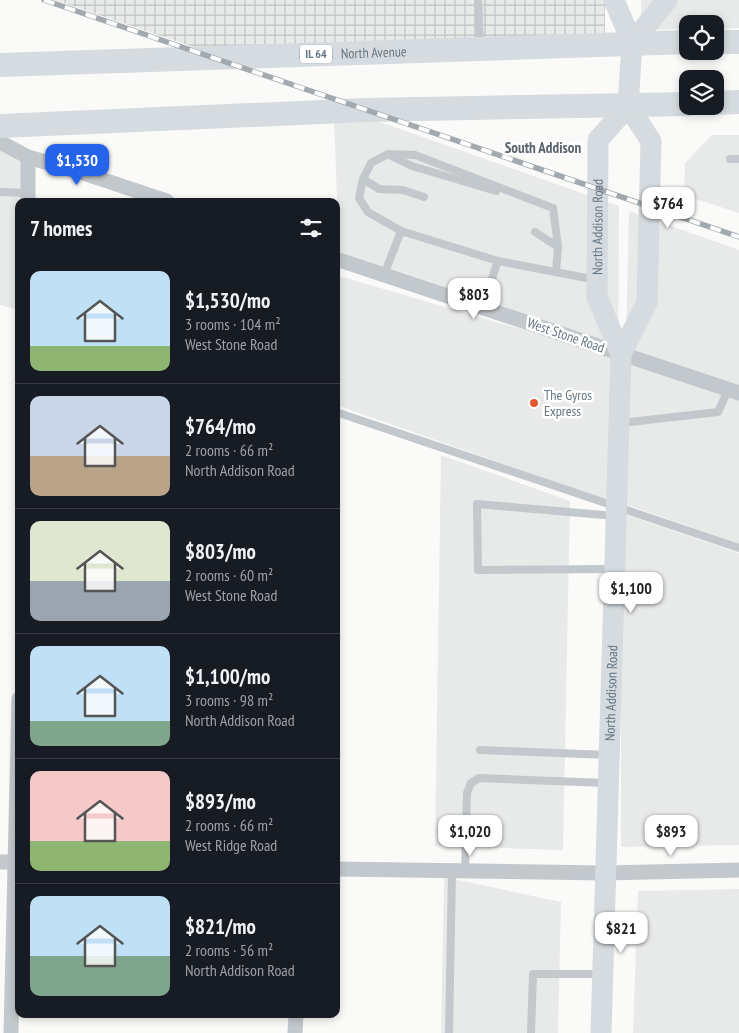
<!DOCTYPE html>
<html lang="en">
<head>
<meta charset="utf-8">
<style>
  body { margin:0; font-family:"PT Sans Narrow",sans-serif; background:#242831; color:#f1f3f6; height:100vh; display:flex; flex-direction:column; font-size:19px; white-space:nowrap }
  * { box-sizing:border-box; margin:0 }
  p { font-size:16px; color:#9ea1a6 }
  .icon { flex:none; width:28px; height:28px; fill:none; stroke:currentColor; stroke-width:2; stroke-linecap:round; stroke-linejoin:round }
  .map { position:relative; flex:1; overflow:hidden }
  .sheet { position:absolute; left:15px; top:198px; width:325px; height:820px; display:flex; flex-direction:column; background:#171b24; border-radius:10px; box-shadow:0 2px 8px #0003 }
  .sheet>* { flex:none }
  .controls { position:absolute; left:679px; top:15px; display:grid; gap:10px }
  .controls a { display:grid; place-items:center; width:45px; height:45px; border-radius:10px; background:#171b24; box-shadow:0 2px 8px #0003; font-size:25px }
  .price { position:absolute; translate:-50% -42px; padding:0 11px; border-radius:10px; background:#fff; color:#222; font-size:16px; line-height:32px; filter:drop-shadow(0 1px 2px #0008) }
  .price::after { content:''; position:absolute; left:50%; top:30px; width:15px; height:11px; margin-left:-8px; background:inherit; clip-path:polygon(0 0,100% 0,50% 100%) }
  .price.current { background:#2563eb; color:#fff }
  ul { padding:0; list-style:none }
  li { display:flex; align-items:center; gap:15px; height:125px; padding:0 15px }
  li+li { border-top:1px solid #363941 }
  li span { display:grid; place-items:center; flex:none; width:140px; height:100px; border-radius:10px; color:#555 }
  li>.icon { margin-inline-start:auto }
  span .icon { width:60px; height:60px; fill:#fffc; stroke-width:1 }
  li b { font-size:21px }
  h2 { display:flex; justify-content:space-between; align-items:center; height:60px; padding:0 15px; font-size:21px }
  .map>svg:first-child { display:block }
  .built { fill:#e8e9e9 }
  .industrial { fill:url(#industrial-grid) }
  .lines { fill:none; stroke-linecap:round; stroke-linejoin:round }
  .lane { stroke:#c3c8cc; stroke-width:8 }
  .street { stroke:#c3c8cc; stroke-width:15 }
  .secondary { stroke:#d6dbdf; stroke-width:21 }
  .primary { stroke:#d6dbdf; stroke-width:24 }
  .rail-casing { stroke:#a2aab0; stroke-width:5.5 }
  .rail { stroke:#fff; stroke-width:4; stroke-dasharray:11; stroke-linecap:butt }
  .poi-dot { fill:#e4572e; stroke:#fff; stroke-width:2 }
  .labels { text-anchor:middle; stroke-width:5; stroke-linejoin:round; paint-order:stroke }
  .shield { fill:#fff; stroke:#939fa8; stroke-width:1 }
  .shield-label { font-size:12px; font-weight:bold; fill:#657683 }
  .street-label { font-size:14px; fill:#657683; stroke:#fff }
  .poi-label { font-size:14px; fill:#657683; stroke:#fff; text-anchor:start }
  .neighbourhood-label { font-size:15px; font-weight:bold; fill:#57646e; stroke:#fff }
</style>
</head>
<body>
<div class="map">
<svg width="739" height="1033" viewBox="0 0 739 1033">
  <defs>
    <pattern id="industrial-grid" width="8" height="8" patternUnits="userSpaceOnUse" patternTransform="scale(1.25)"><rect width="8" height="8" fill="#e8e9e9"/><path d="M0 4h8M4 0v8" fill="none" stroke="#c0c1c2"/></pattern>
  </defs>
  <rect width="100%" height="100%" fill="#fafaf8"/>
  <g class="built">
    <path d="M641 0H739V28L715 29V24H688L687 29 641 30Z"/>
    <path d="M334 116H363L619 206 618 348 339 255Z"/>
    <path d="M712 135H739V213L684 195 685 163Z"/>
    <path d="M0 147 32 163V201H19V310L0 305Z"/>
    <path d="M629 211 739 250V544L622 503Z"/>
    <path d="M336 275 616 357 612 502 336 405Z"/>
    <path d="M441 455 570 501 563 850 435 846Z"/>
    <path d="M621 513 739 553V845L621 847Z"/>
    <path d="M444 877 561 902 558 1033H441Z"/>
    <path d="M739 889V1033H633L638 891Z"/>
  </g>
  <path class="industrial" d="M55 0H605V44L208 52Z"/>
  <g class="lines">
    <g class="lane">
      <path d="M478 0 480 45"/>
      <path d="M391 156 412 166 496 191"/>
      <path d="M730 159H739"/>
      <path d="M363 179 379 189 403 190 424 197"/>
      <path d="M0 192 28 193"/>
      <path d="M553 208 415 155 388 154 371 163 363 179 359 198 368 212 401 231 498 261 597 280"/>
      <path d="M553 208 558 247 556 272"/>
      <path d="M535 232 558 247"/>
      <path d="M384 275 401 231"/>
      <path d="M482 307 498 261"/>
      <path d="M336 412 739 548"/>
      <path d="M621 423 718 412 728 390"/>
      <path d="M612 569 478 570 477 504 615 516"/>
      <path d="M480 750 608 755"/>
      <path d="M465 872 467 793 471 783 479 778 607 783"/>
      <path d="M449 1033 452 872"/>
      <path d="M531 1033 533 974H602"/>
    </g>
    <g class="street">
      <path d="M0 142 28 157 80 172 167 201"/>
      <path d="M28 157V201"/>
      <path d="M336 259 739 393"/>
      <path d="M0 862H19"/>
      <path d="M336 869 604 873 739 870"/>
      <path d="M11 1033 19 699"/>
      <path d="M295 1033 296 1014"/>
    </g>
    <g class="secondary">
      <path d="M632 43 667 0"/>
      <path id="s1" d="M621 354 597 297 598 140 628 106"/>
      <path id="s2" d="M601 1033 621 354 647 302 651 141 628 106 632 43 614 0"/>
    </g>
    <g class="primary">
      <path d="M715 42H739"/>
      <path id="s3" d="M0 65 688 42"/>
      <path d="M715 103 739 102"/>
      <path d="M0 126 366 110 688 104"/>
    </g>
    <defs>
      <path id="rail" d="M44 0 739 237"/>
    </defs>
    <use href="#rail" class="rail-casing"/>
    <use href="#rail" class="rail"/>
  </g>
  <circle class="poi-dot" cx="534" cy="403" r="5"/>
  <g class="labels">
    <rect class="shield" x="300" y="44.5" width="32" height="19" rx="4"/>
    <g class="shield-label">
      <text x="316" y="58">IL 64</text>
    </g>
    <g class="street-label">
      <text dy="5" stroke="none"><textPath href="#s3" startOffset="374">North Avenue</textPath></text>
      <text dy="5" stroke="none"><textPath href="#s1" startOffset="132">North Addison Road</textPath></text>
      <text transform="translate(566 335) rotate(19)" y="5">West Stone Road</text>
      <text dy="5" stroke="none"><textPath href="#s2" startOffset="340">North Addison Road</textPath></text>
    </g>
    <g class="poi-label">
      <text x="544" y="400">The Gyros<tspan x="544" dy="16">Express</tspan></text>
    </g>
    <g class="neighbourhood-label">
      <text x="543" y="153">South Addison</text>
    </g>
  </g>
</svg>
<div class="controls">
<a><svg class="icon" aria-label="locate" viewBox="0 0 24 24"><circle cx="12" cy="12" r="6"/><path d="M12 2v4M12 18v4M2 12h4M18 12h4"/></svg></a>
<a><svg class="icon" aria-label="layers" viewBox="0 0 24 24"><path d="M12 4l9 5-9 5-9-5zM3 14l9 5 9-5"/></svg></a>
</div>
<b class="price current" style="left:77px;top:186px">$1,530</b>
<b class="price" style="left:668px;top:229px">$764</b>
<b class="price" style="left:474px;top:320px">$803</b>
<b class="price" style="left:631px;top:614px">$1,100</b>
<b class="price" style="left:470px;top:857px">$1,020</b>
<b class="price" style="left:671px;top:857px">$893</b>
<b class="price" style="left:621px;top:954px">$821</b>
<section class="sheet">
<h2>7 homes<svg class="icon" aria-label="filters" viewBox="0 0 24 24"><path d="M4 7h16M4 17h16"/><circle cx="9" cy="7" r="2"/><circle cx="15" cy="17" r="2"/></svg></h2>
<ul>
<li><span style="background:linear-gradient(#bfe0f5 75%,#8fb573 0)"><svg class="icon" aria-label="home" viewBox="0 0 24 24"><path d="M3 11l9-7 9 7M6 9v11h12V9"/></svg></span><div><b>$1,530/mo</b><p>3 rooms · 104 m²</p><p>West Stone Road</p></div></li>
<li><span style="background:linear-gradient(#c9d6e8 60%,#b9a48a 0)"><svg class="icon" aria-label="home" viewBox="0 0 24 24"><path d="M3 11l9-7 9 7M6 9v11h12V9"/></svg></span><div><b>$764/mo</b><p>2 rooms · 66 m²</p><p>North Addison Road</p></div></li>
<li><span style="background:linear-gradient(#dfe7d0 60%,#9aa5b1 0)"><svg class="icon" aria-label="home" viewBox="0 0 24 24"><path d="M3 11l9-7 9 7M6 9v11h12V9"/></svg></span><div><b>$803/mo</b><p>2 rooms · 60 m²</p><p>West Stone Road</p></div></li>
<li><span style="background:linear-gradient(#bfe0f5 75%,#7fa58c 0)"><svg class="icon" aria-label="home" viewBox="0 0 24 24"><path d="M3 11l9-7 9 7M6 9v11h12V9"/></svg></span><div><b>$1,100/mo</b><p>3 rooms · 98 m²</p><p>North Addison Road</p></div></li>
<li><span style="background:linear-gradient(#f6c9c9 70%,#8fb573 0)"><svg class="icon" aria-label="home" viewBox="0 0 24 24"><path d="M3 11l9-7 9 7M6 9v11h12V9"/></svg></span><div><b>$893/mo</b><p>2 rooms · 66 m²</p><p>West Ridge Road</p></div></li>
<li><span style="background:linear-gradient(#bfe0f5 60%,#7fa58c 0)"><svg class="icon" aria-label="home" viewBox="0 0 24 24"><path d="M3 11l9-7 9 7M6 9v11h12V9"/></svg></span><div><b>$821/mo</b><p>2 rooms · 56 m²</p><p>North Addison Road</p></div></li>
</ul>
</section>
</div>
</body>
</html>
